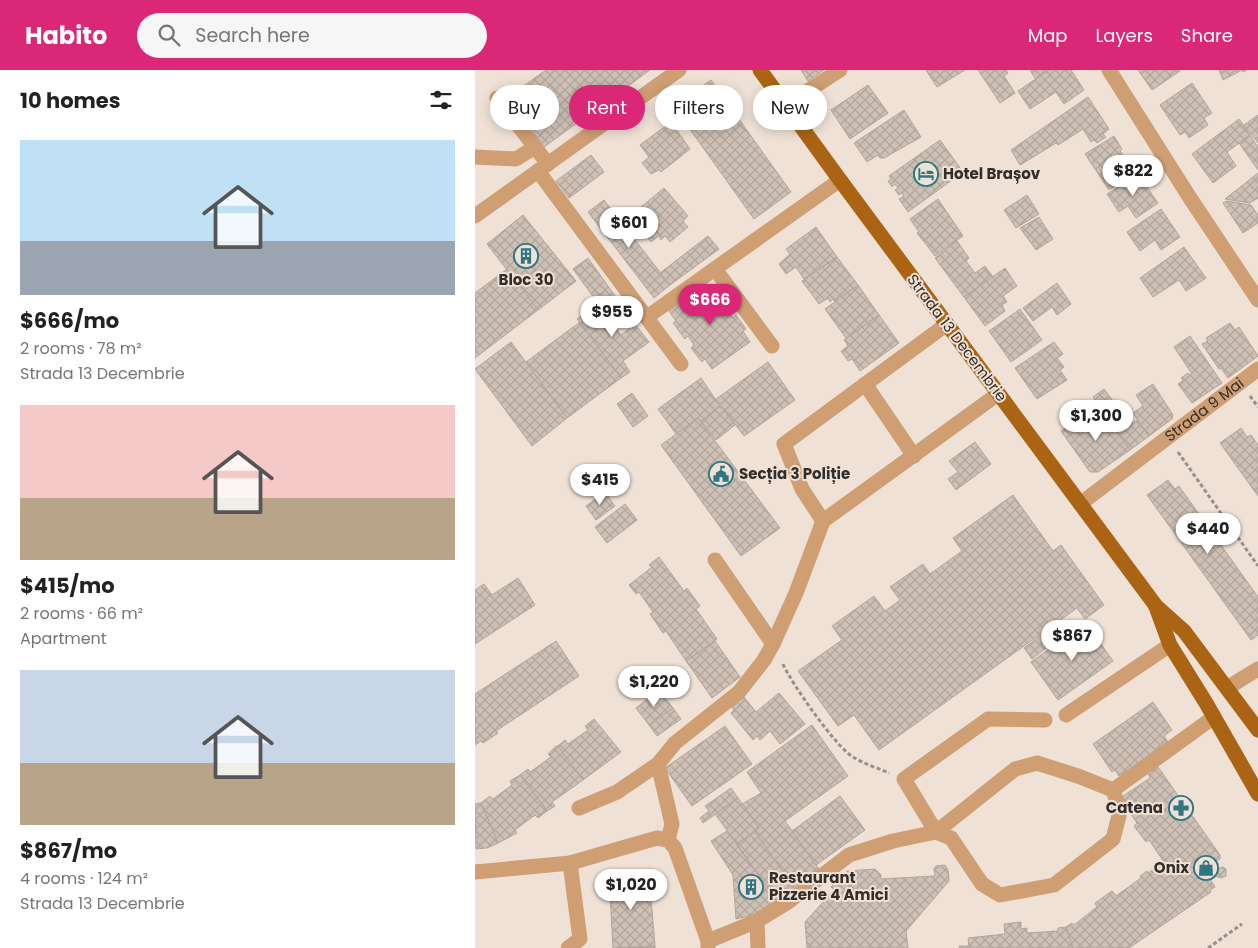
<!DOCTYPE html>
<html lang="en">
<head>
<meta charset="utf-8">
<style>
  body { margin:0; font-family:Poppins,sans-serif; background:#f6f6f6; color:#222; height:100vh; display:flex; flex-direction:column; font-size:19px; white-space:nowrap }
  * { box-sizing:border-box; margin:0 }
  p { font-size:16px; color:#767676 }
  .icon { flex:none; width:28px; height:28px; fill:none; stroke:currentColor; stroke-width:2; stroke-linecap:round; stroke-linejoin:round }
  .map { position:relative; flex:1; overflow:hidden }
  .side { display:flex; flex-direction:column; background:#fff; width:475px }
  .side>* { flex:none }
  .top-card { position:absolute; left:15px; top:15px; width:475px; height:45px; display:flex; gap:10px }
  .price { position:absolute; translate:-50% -42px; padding:0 11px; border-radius:18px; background:#fff; color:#222; font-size:16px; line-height:32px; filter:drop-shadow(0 1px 2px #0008) }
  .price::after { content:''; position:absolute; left:50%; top:30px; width:15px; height:11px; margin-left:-8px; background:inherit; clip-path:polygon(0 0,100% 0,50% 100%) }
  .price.current { background:#db2777; color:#fff }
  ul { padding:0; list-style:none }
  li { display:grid; align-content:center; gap:10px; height:265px; padding:0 20px }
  li span { display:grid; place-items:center; height:155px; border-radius:0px; color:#555 }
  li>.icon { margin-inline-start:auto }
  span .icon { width:90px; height:90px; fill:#fffc; stroke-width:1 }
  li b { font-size:21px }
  h2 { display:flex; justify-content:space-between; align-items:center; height:60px; padding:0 20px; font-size:21px }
  .chip { padding:0 18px; border-radius:22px; background:#fff; box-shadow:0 2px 12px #0003; font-size:18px; line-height:45px }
  .chip.current { background:#db2777; color:#fff }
  header { display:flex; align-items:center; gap:30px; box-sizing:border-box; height:70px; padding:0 25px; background:#db2777; color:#fff }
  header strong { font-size:24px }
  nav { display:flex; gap:28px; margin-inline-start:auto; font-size:18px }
  .search { width:350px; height:45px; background:#f6f6f6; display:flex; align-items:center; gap:12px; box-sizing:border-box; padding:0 18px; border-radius:28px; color:#767676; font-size:19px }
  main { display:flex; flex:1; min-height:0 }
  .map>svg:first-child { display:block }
  .building { fill:url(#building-cross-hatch); stroke:#b2a59a }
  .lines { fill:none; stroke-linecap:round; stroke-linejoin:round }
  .path { stroke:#998f87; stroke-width:3; stroke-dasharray:4 2.5; stroke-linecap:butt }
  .minor { stroke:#cf9e73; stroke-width:15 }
  .major { stroke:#ab6414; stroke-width:15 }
  .labels { text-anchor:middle; stroke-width:4; stroke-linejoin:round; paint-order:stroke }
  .poi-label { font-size:15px; font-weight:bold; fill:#342e2a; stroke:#efe1d6; text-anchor:start }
  .street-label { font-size:15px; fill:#342e2a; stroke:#efe1d6 }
</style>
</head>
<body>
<header>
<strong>Habito</strong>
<div class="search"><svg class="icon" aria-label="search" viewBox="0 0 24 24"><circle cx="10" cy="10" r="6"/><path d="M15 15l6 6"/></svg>Search here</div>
<nav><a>Map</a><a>Layers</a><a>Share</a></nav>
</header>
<main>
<section class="side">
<h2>10 homes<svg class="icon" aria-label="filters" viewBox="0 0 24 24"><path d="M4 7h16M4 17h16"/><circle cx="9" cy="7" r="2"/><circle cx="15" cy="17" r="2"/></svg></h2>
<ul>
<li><span style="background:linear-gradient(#bfe0f5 65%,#9aa5b1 0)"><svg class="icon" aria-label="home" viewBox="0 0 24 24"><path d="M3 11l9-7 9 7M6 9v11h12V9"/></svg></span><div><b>$666/mo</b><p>2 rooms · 78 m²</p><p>Strada 13 Decembrie</p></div></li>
<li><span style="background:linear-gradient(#f6c9c9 60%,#b9a48a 0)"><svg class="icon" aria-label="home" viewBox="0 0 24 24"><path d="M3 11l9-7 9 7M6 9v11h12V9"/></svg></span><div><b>$415/mo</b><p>2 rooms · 66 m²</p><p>Apartment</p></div></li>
<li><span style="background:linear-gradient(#c9d6e8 60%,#b9a48a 0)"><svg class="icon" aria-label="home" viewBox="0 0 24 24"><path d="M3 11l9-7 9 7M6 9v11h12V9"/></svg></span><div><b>$867/mo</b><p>4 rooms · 124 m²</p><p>Strada 13 Decembrie</p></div></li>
</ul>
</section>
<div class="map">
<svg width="783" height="878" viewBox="0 0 783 878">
  <defs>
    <pattern id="building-cross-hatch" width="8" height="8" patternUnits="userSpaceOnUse" patternTransform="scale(1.25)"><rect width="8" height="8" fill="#cec0b5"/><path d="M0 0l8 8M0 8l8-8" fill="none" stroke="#b2a59c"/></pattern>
  </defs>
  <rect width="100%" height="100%" fill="#efe1d6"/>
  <g class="building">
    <path d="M71 0H175L69 77 33 27Z"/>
    <path d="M326 0H349L333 11Z"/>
    <path d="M451 0H490L462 17Z"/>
    <path d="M503 0H531L533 3 529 6 540 23 525 33Z"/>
    <path d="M555 0H574L561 10Z"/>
    <path d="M574 0H596L609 20 589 34 581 22 555 39 543 21Z"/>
    <path d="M663 0H704L705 1 677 20Z"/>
    <path d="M744 0H772L768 2 767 0 748 10Z"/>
    <path d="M236 10 316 122 279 149 199 37Z"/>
    <path d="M717 13 737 43 729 48 733 55 714 68 710 62 705 65 685 35Z"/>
    <path d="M393 15 413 43 375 69 356 40Z"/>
    <path d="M613 27 634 59 628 64 631 67 622 73 619 70 616 72 608 59 583 75 581 73 545 95 536 80Z"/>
    <path d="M429 40 446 67 409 88H405L403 85 392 92 379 73Z"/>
    <path d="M783 45V73L769 55Z"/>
    <path d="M764 49 775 65 752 82 761 96 738 113 717 84Z"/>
    <path d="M196 52 215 79 186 102 184 100 176 104 167 93 174 87 165 75Z"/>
    <path d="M775 65 783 77V100L764 73Z"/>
    <path d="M639 66 647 79 645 81 651 89 653 87 663 102 634 120 610 84Z"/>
    <path d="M465 70 488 102 433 142 424 129 429 126 427 123 424 125 420 120 423 118 420 114 417 117 413 111 416 109 414 106Z"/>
    <path d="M116 85 129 102 94 128 81 111Z"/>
    <path d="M783 103V128L775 133 750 129Z"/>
    <path d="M663 104 683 133 661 148 653 136 644 142 632 124Z"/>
    <path d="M189 118 213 146 208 151 213 157 195 172 190 166 186 170 184 166 176 172 155 146Z"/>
    <path d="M552 125 564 144 541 158 529 140Z"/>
    <path d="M463 129 488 166 460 186 442 163 444 162 435 149Z"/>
    <path d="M129 130 195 215 179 228 113 142Z"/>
    <path d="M752 131 776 135 783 145V153L768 163 748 133Z"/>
    <path d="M686 139 705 167 686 180 680 170 665 181 652 162Z"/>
    <path d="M48 145 101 211 63 240 12 174Z"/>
    <path d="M564 147 578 169 561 180 545 158Z"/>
    <path d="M341 157 362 187 329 209 321 197 311 204 304 194 315 184 311 179Z"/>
    <path d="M233 166 244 179 195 215 185 203Z"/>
    <path d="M482 171 494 188 491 191 500 203 510 196 518 207 489 227 460 188Z"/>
    <path d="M709 177 731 208 711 221 704 210 678 227 665 208Z"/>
    <path d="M362 187 383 215 360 232 358 229 355 232 353 228 344 234 327 211Z"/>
    <path d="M113 188 150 240 136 251 98 199Z"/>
    <path d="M530 198 542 216 528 226 532 232 527 235 530 241 510 256 489 227Z"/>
    <path d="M32 199 63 240 0 288V223Z"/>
    <path d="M582 213 596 234 582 245 577 237 558 251 548 238Z"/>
    <path d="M233 214 240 223 243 221 253 235 249 237 258 248 261 245 271 259 268 261 275 272 237 299 230 289 227 292 216 278 219 275 213 266 210 269 198 253 201 251 194 241Z"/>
    <path d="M383 215 404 245 371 268 350 239Z"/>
    <path d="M124 233 146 265 160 254 174 272 148 291 155 302 146 308 102 249Z"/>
    <path d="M545 239 567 270 536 292 514 261Z"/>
    <path d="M404 245 424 273 385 301 377 289 373 291 366 281 373 276 369 270Z"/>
    <path d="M105 252 146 308 92 348 51 292Z"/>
    <path d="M755 253 760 260 764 257 783 286 753 308 746 298 744 299 727 274 733 271 731 268Z"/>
    <path d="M715 266 747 313 717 333 703 314 708 310 706 308 713 303 715 305 717 304 699 277Z"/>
    <path d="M36 272 92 348 57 376 0 299Z"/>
    <path d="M579 272 588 284 582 288 589 297 585 300 592 310 562 329 540 298Z"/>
    <path d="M293 292 320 330 269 366 241 329Z"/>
    <path d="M226 308 245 336 226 351 223 348 201 364 183 339Z"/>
    <path d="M678 314 698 345 697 349 674 366 658 343 668 336 661 325Z"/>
    <path d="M629 319 644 339 646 337 657 353 643 363 618 327Z"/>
    <path d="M157 323 173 346 158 357 142 334Z"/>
    <path d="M245 336 260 355 241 370 226 351Z"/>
    <path d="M628 341 655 380 623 402H615L586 361 607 345 613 353Z"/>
    <path d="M223 348 305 458 266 486 186 375Z"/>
    <path d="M662 350 674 366 655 380 643 363Z"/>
    <path d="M766 358 772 367 776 365 783 375V426L745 373Z"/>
    <path d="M500 372 516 394 481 420 473 409 483 402 474 391Z"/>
    <path d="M693 410 700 419 704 416 783 527V565L776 570 672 425Z"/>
    <path d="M130 422 140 436 121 450 111 436Z"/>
    <path d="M538 425 578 481 586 475 629 535 610 549 602 538 404 680 379 645 363 656 323 601 367 570 357 556 399 526 410 541 425 530 415 517 448 494 455 504 487 481 478 468Z"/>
    <path d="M150 434 162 450 132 473 120 457Z"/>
    <path d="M184 487 209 521 212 518 225 536 221 539 242 569 211 591 191 561 188 563 175 544 178 542 164 522 161 524 154 515 177 497 174 495Z"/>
    <path d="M43 508 60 535 0 574V520L9 514 17 525Z"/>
    <path d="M583 553 590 563 557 589 549 578Z"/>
    <path d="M611 553 638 591 583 630 556 592Z"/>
    <path d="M81 571 104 606 21 661 23 663 8 673 6 671 0 675V624Z"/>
    <path d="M240 571 265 607 237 628 211 591Z"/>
    <path d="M184 620 198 638 174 655 161 638Z"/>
    <path d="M304 623 330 654 305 674 295 661 285 670 282 666 278 670 256 643 259 640 257 637 269 627 281 642Z"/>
    <path d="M678 632 697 660 689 666 693 672 644 706 640 700 637 702 618 674Z"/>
    <path d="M198 638 206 649 182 666 174 655Z"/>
    <path d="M119 649 146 682 108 710 83 676 90 670 93 674 113 660 110 656Z"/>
    <path d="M337 655 373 706 310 751 344 799 319 817 280 762 284 758 267 734 286 723 272 702Z"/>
    <path d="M250 656 277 694 217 736 190 698Z"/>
    <path d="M81 676H83L108 710 77 732 80 736 72 741 45 705 53 699 55 702 76 687 73 684Z"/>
    <path d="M683 697 745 785V789L738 792 742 799 748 797 751 799V806L746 808 740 806 735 809 740 817 735 820 736 822 654 878H598L591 857 597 853 599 855 622 837 620 833 637 821 641 826 666 808 665 806 672 801 673 803 689 792 674 770 671 772 659 756 662 753 645 728 675 708 673 703Z"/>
    <path d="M45 705 72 741 63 748 60 745 40 760 42 763 23 773 6 733 15 726 18 729 37 715 35 711Z"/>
    <path d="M256 718 263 728 228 753 225 748 234 741 230 736Z"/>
    <path d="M365 726 390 760 341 795 317 761Z"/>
    <path d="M263 728 284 758 262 774 240 744Z"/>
    <path d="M6 733 23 773 12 778 1 779 0 734Z"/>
    <path d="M252 761 301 830 278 845 261 849 258 805 236 771Z"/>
    <path d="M280 762 319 817 301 830 262 774Z"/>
    <path d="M470 795 473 800 474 811 431 861 433 878H332L330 852 359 820 356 817 372 801 400 799 406 805V809L460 806 459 799 461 796Z"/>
    <path d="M174 804 180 876 138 878 134 805Z"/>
    <path d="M546 852V859L552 858V863L583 861V858L591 857 598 878H485L484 876H494L493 868 530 864 529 854Z"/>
    <path d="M180 876V878H145Z"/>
  </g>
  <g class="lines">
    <g class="path">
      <path d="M775 326 783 337"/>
      <path d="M703 382 783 496"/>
      <path d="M308 594C317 614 360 676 378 687 389 694 403 698 414 703"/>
      <path d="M733 878 767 854"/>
    </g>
    <g class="minor">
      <path d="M634 0 715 128 783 230"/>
      <path d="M22 28 73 94"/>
      <path d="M311 35 365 0"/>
      <path d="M0 87 41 89 60 77"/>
      <path d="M63 101 206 294"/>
      <path d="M0 146 204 0"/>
      <path d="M240 199 297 276"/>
      <path d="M172 247 365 110"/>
      <path d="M390 314 439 386"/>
      <path id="s1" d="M605 434 783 299"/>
      <path d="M348 451 327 419 309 374 472 254"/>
      <path d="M298 574 321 523 348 451 523 324"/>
      <path d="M752 618 783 599"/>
      <path d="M591 645 695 575"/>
      <path d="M570 650 513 649 429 709 461 762 540 699 562 693 603 706 638 720"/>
      <path d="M183 694 197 754 193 770"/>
      <path d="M104 738 142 722 183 694 200 673 264 622 289 590 298 574 240 490"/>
      <path d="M0 802 95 793 182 768 193 770 200 778 233 871V878"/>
      <path d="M282 851 283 878"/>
      <path d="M233 871 282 851 313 832 374 785 418 771 461 762 476 768 507 814 525 825 579 815 638 769 645 742 638 720 739 647"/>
      <path d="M93 878 105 869 95 793"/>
    </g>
    <g class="major">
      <path d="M285 0 365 110 681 536 709 561 783 660"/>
      <path d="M681 537 695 575 731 633 783 724"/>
    </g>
  </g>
  <defs>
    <symbol id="hotel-ring" viewBox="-11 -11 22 22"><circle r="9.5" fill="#efe1d6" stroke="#2f7582" stroke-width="1.5"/><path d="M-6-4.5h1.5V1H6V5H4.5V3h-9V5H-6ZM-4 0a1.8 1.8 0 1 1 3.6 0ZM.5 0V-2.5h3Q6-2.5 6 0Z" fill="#2f7582"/></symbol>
    <symbol id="building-ring" viewBox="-11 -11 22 22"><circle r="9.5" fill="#efe1d6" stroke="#2f7582" stroke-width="1.5"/><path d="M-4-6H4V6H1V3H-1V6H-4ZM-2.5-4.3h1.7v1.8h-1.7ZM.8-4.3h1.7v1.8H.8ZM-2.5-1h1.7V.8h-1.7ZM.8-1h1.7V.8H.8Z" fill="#2f7582"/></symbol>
    <symbol id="civic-ring" viewBox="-11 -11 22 22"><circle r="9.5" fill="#efe1d6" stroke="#2f7582" stroke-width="1.5"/><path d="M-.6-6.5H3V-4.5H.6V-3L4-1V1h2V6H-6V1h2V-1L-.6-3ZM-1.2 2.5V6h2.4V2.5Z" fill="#2f7582"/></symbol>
    <symbol id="pharmacy-ring" viewBox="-11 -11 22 22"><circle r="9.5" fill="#efe1d6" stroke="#2f7582" stroke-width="1.5"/><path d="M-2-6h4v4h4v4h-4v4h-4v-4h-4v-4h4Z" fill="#2f7582"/></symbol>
    <symbol id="shop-ring" viewBox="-11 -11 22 22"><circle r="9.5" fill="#efe1d6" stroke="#2f7582" stroke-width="1.5"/><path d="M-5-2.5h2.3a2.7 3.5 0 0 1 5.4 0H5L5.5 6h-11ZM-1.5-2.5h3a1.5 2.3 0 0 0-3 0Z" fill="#2f7582"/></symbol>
  </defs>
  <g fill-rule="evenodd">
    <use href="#hotel-ring" x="437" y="90" width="28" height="28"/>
    <use href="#building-ring" x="37" y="172" width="28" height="28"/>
    <use href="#civic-ring" x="232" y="390" width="28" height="28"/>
    <use href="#pharmacy-ring" x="692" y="724" width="28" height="28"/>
    <use href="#shop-ring" x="717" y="784" width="28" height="28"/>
    <use href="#building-ring" x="262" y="803" width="28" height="28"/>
  </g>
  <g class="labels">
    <g class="poi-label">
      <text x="468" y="109">Hotel Brașov</text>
      <text x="51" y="215" text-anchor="middle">Bloc 30</text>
      <text x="264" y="409">Secția 3 Poliție</text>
      <text x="688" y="743" text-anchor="end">Catena</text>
      <text x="714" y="803" text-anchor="end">Onix</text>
      <text x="294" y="813">Restaurant<tspan x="294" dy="17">Pizzerie 4 Amici</tspan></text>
    </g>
    <g class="street-label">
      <text transform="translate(482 268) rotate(53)" y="5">Strada 13 Decembrie</text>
      <text dy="5" stroke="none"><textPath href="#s1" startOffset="156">Strada 9 Mai</textPath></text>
    </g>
  </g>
</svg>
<b class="price" style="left:658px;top:127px">$822</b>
<b class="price" style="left:154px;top:179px">$601</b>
<b class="price current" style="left:235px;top:256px">$666</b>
<b class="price" style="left:137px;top:268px">$955</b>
<b class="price" style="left:621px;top:372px">$1,300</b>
<b class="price" style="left:125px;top:436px">$415</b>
<b class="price" style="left:733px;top:485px">$440</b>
<b class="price" style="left:597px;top:592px">$867</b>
<b class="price" style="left:179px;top:638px">$1,220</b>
<b class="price" style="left:156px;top:841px">$1,020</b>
<div class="top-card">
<a class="chip">Buy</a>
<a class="chip current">Rent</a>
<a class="chip">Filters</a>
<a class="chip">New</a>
</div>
</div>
</main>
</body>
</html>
